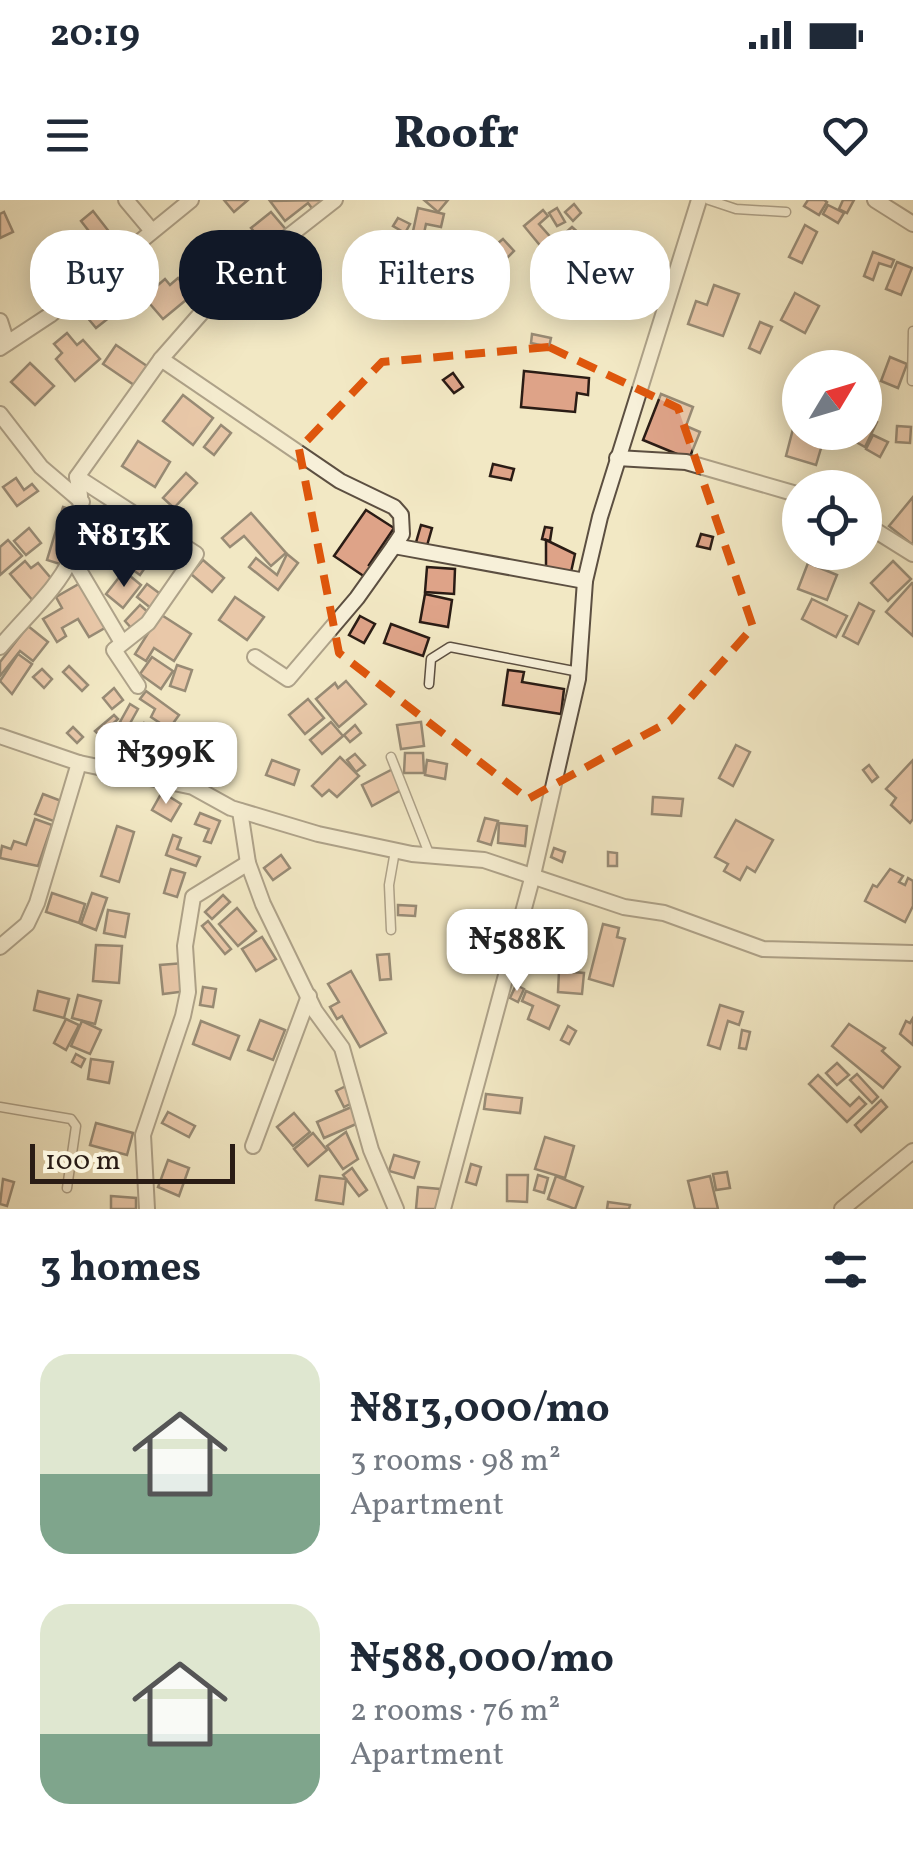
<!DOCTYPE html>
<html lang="en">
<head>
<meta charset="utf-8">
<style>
  body { margin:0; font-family:Vollkorn,serif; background:#f2f2f3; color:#1f2937; height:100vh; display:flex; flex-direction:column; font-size:38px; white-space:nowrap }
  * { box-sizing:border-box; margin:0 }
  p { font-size:32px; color:#747a83 }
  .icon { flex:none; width:55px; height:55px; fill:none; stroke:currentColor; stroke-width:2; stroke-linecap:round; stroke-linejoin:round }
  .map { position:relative; height:1009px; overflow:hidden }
  .sheet { display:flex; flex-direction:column; background:#fff; flex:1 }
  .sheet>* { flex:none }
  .hud { position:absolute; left:30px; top:30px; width:855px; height:90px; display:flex; gap:20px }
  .needle { width:65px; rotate:52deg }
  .tools { position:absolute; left:782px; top:150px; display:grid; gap:20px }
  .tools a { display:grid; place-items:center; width:100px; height:100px; border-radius:50%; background:#fff; box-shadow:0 5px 25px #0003; font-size:50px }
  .scale { position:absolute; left:30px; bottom:25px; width:205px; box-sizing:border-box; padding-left:10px; border:5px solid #2a1c15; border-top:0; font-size:28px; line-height:35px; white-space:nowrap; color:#2a1c15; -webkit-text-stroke:8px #f7f0d9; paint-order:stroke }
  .price { position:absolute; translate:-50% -85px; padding:0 22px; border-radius:20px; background:#fff; color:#222; font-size:32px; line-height:65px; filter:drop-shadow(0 2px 5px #0008) }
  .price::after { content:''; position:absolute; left:50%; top:60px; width:30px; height:22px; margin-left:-15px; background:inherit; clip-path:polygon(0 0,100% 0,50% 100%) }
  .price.on { background:#111827; color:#fff }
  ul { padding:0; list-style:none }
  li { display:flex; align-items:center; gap:30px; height:250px; padding:0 40px }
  li span { display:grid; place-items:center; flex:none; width:280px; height:200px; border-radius:30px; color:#555 }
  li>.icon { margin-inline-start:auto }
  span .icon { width:120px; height:120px; fill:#fffc; stroke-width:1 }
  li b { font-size:42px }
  h2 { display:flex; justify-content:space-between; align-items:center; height:120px; padding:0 40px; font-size:42px }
  .chip { padding:0 35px; border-radius:40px; background:#fff; box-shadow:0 5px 25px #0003; font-size:35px; line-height:90px }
  .chip.on { background:#111827; color:#fff }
  .status { display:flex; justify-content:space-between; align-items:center; height:70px; padding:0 50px; background:#fff; direction:ltr }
  .status svg { height:28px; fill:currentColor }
  header { display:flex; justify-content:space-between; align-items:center; height:130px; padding:0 40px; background:#fff; font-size:45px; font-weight:800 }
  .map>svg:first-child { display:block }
  .building { fill:#dea388; stroke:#2a1c15; stroke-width:2.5 }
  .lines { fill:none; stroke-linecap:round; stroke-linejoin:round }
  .lane-casing { stroke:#5c4f41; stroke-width:11 }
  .street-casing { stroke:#5c4f41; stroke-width:18 }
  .lane { stroke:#f7f0d9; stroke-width:8 }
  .street { stroke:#f7f0d9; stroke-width:14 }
  .marked { fill:none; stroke:#de560c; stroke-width:8; stroke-dasharray:20 12; stroke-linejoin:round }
</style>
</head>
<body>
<div class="status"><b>20:19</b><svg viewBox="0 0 49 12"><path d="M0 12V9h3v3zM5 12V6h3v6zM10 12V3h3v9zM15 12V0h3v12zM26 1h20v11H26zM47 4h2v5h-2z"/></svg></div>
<header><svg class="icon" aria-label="menu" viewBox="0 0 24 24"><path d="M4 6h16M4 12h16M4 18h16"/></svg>Roofr<svg class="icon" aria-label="heart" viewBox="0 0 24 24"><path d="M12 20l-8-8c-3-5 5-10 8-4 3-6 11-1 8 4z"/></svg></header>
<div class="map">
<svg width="913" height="1009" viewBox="0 0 913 1009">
  <rect width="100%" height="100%" fill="#f2e8c4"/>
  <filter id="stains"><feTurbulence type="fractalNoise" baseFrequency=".002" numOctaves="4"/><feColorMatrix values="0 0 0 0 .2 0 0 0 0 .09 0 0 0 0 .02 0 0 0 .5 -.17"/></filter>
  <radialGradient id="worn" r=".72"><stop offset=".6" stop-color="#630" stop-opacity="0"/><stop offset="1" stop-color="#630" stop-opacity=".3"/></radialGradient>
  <g class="building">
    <path d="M224 0H248L234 12Z"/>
    <path d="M329 0 314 11 308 3 285 21 270 1Z"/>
    <path d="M424 0H448L438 12Z"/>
    <path d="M808 0H824L827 2 819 15 804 6Z"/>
    <path d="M843 0H854L847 13 839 9Z"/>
    <path d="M574 4 581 13 573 21 565 12Z"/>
    <path d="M828 5 844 13 838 23 823 14Z"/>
    <path d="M418 8 444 14 441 27 426 24 423 38 412 36Z"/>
    <path d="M557 8 565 22 557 26 549 13Z"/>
    <path d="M543 10 548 16 539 24 555 42 572 27 600 52 591 60 579 47 557 66 524 26Z"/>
    <path d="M93 11 114 38 102 48 81 21Z"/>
    <path d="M4 12 13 32 0 38V14Z"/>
    <path d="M271 12 288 32 269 49 251 28Z"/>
    <path d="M398 18 410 24 405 33 393 26Z"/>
    <path d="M805 25 817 32 802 63 789 57Z"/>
    <path d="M249 34 265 49 255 61 239 46Z"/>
    <path d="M503 39 514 51 507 58 502 52 494 59 488 51Z"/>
    <path d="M873 52 894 60 891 67 879 63 873 80 864 76Z"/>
    <path d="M897 62 912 68 901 95 886 89Z"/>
    <path d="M178 78 192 95 163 119 144 97 165 79 170 85Z"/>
    <path d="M714 85 739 94 723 136 688 124 696 101 707 105Z"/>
    <path d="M795 93 819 106 805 133 781 120Z"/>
    <path d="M109 96 120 109 96 128 86 116Z"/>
    <path d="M760 122 772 127 760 153 749 148Z"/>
    <path d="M67 133 77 145 83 140 100 159 75 181 56 159 62 153 54 144Z"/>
    <path d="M532 134 551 138 549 147 531 143Z"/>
    <path d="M116 145 147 166 134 185 103 164Z"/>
    <path d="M890 157 907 164 898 188 881 181Z"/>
    <path d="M30 163 54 186 35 205 11 182Z"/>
    <path d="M524 171 589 178 588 195 577 193 575 212 521 207Z"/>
    <path d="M453 173 463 187 454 193 443 180Z"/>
    <path d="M661 194 693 207 686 226 700 232 689 259 643 240Z"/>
    <path d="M183 195 213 218 193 245 163 221Z"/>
    <path d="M868 217 877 222 865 247 856 242 865 232Z"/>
    <path d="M221 225 231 233 214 255 204 247Z"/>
    <path d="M897 226 911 227 910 243 896 242Z"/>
    <path d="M793 229 824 238 816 265 786 256Z"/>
    <path d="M873 235 888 242 880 257 866 249Z"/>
    <path d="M138 241 170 262 155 287 122 266Z"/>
    <path d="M493 264 514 269 511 280 490 276Z"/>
    <path d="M186 273 197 283 174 308 163 298Z"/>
    <path d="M16 278 24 290 32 284 38 291 17 306 3 287Z"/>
    <path d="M913 297V345L889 326Z"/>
    <path d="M63 307 79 312 63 365 47 360Z"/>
    <path d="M366 310 394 328 369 365 375 368 368 379 334 356Z"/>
    <path d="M251 313 286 353 271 366 244 336 230 347 222 338Z"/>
    <path d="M134 314 166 337 140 375 101 347 111 332 119 337Z"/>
    <path d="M421 325 432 328 426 349 415 346Z"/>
    <path d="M545 327 552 328 550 341 542 339Z"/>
    <path d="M29 328 41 343 26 355 14 341Z"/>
    <path d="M701 334 713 337 710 349 697 346Z"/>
    <path d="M8 340 22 356 0 375V347Z"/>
    <path d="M546 340 575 354 571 372 546 367Z"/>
    <path d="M287 354 298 363 278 390 249 367 256 358 277 375Z"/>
    <path d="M203 360 224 378 212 392 191 374Z"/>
    <path d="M25 361 31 368 38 363 55 383 34 402 10 374Z"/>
    <path d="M893 361 911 379 888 401 871 383Z"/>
    <path d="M808 363 837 375 827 400 798 389Z"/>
    <path d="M427 367 455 369 454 394 425 392Z"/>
    <path d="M124 371 141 385 123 408 106 394Z"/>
    <path d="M84 381 110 425 89 437 78 419 62 428 66 436 57 442 43 419 62 408 56 397Z"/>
    <path d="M912 383H913V436L886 412Z"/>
    <path d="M147 384 163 396 152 409 137 397Z"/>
    <path d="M425 394 452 400 448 427 420 422Z"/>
    <path d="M235 397 264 417 247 440 219 420Z"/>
    <path d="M812 399 847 416 836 437 802 419Z"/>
    <path d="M859 403 874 411 858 444 843 436Z"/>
    <path d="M140 405 149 413 133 430 125 421Z"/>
    <path d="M160 414 191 434 174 461 154 448 146 461 135 454Z"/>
    <path d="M360 416 375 424 364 443 349 435Z"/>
    <path d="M391 424 429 438 423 456 384 443Z"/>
    <path d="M28 426 48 442 33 461 20 451 0 476V462Z"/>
    <path d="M18 454 32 464 12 494 0 481Z"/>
    <path d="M152 457 173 471 161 489 140 474Z"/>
    <path d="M177 465 192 470 185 491 170 486Z"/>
    <path d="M69 466 88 485 82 491 63 472Z"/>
    <path d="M42 469 52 479 44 488 33 477Z"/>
    <path d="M508 470 524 472 522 482 564 489 561 514 503 505Z"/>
    <path d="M346 481 366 504 339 527 316 499 335 483 338 488Z"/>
    <path d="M114 488 123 500 112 509 103 498Z"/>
    <path d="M146 491 179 515 169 529 151 517 155 509 140 499Z"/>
    <path d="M308 499 324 518 305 534 289 515Z"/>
    <path d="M130 504 138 509 128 527 120 522Z"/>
    <path d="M114 515 118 519 100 536 95 531Z"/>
    <path d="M331 522 343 536 322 554 310 540Z"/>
    <path d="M421 522 424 546 401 549 397 525Z"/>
    <path d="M144 523 168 531 160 552 137 544Z"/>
    <path d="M355 525 361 533 350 542 344 535Z"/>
    <path d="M73 527 83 537 77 543 67 533Z"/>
    <path d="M199 535 212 543 207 551 194 543Z"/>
    <path d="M736 545 750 552 733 586 719 578Z"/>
    <path d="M405 553H423L424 573H404Z"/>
    <path d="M355 554 365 565 356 572 347 560Z"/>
    <path d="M340 557 359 576 337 597 329 590 322 596 312 586Z"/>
    <path d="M272 560 299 570 294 585 266 575Z"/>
    <path d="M427 560 447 564 445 579 425 575Z"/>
    <path d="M913 560V619L910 623 891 605 896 598 886 589Z"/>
    <path d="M869 565 878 577 872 582 863 570Z"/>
    <path d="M393 569 403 589 372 606 362 585Z"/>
    <path d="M162 592 181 604 171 621 152 610Z"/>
    <path d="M43 594 64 602 56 622 35 614Z"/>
    <path d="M653 597 683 599 681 616 652 614Z"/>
    <path d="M200 613 220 621 211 643 204 641 209 629 195 624Z"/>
    <path d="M485 618 498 621 491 645 478 641Z"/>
    <path d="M35 619 52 625 38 666 0 658 2 646 11 649 14 641 26 645Z"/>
    <path d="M736 620 773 640 755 672 747 667 740 680 724 671 728 664 715 657Z"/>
    <path d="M499 623 527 626 525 646 498 643Z"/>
    <path d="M117 626 134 632 119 682 101 676Z"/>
    <path d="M173 635 181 638 177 649 200 657 196 666 166 655Z"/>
    <path d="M554 648 565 652 562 662 551 657Z"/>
    <path d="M608 652 617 653V666H608Z"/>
    <path d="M281 655 290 668 273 680 264 668Z"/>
    <path d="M171 669 185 673 177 697 164 693Z"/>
    <path d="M890 669 903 676 899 682 905 685 908 678 913 681V706L905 722 865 701 873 685 877 687Z"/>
    <path d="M52 693 85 704 79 723 46 712Z"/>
    <path d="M92 693 107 698 96 730 81 724Z"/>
    <path d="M223 695 230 702 212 719 205 712Z"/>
    <path d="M398 705 416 706 415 716 398 715Z"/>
    <path d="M237 708 256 731 238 746 219 724Z"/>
    <path d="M108 710 129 714 125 737 104 733Z"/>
    <path d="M208 721 231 749 225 754 202 726Z"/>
    <path d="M603 724 619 728 617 737 625 739 613 786 589 779Z"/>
    <path d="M262 737 276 759 256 771 242 749Z"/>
    <path d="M465 742 486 744 485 760 464 758Z"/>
    <path d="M96 745 122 746 119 783 93 781Z"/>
    <path d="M389 754 391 779 380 780 377 755Z"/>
    <path d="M184 763 187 791 163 794 160 765Z"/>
    <path d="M351 771 386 833 360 847 342 816 337 819 330 807 339 802 328 784Z"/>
    <path d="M559 771 584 773 582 794 558 792Z"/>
    <path d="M516 785 524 789 518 802 510 798Z"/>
    <path d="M203 787 216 789 213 807 200 805Z"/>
    <path d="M38 791 69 799 64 818 34 810Z"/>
    <path d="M526 791 559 806 549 829 528 819 533 806 522 801Z"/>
    <path d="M78 795 101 801 95 824 72 818Z"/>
    <path d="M720 805 743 812 739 825 728 821 720 849 708 845Z"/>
    <path d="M913 818V845L900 834 906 821 910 823Z"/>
    <path d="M66 819 79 825 66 850 54 843Z"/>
    <path d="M260 820 285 830 273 860 248 850Z"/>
    <path d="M82 821 101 830 90 854 71 846Z"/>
    <path d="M201 821 239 836 230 859 193 844Z"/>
    <path d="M849 824 885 848 882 851 900 867 883 888 832 846Z"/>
    <path d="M568 826 576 831 569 844 561 840Z"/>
    <path d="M742 830 750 832 746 849 739 848Z"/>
    <path d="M76 854 85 859 81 867 72 862Z"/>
    <path d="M91 859 113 862 109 883 88 879Z"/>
    <path d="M837 863 849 875 837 885 826 873Z"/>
    <path d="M857 874 878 897 872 903 850 880Z"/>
    <path d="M818 875 850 906 859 897 866 904 847 922 809 884Z"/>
    <path d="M348 885 356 901 344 907 336 891Z"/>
    <path d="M486 894 522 898 520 913 484 909Z"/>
    <path d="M881 900 887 907 861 932 855 925Z"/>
    <path d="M356 905 363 921 324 938 317 922Z"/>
    <path d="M168 912 195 926 189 937 162 923Z"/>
    <path d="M294 913 310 932 293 946 277 927Z"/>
    <path d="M96 923 133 933 127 955 90 945Z"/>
    <path d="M346 932 358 959 343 969 327 946Z"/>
    <path d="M313 933 327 950 308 966 294 949Z"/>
    <path d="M545 937 574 946 565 978 535 969Z"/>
    <path d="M394 955 419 962 414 978 389 971Z"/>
    <path d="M168 960 189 968 179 996 158 987Z"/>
    <path d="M471 964 481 967 476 985 466 982Z"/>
    <path d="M352 968 367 990 359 996 343 975Z"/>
    <path d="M727 972 730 988 716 990 713 974Z"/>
    <path d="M507 975H528L527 1002 507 1001Z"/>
    <path d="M538 975 548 978 544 993 534 990Z"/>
    <path d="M320 976 346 979 343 1004 316 1000Z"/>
    <path d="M556 976 583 987 575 1009 548 999Z"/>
    <path d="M710 976 718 1009H695L688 981Z"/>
    <path d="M3 979 14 982 7 1006 0 1004Z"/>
    <path d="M418 987 440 989 439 1009H416Z"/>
    <path d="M111 996 136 998V1009H111Z"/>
    <path d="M608 1002 630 1005 629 1009H607Z"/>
  </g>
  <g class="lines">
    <defs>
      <g id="lane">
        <path d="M709 0 736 9 786 12"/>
        <path d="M912 181 913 131"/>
        <path d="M429 484 431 459 450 447 579 472"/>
        <path d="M391 557 430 656"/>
        <path d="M391 730 389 685 395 651"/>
        <path d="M0 907 71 919 76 926 67 988"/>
      </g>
      <g id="street">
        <path d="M126 0 152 31"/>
        <path d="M875 0 913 24"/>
        <path d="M0 121 7 143"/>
        <path d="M0 148 50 115 191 0"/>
        <path d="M161 159 340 281 394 307 401 315 402 334 394 346 357 398 288 479 255 457"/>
        <path d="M0 214 41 267 82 302"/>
        <path d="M617 258 686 262 800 295"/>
        <path d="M77 277 196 354 148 423 114 450 138 486"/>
        <path d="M865 324 913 354"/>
        <path d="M394 346 585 381"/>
        <path d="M73 360 121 441"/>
        <path d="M0 447C49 389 95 362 77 277L161 159 225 86 335 0"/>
        <path d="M0 536 79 563 193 587 231 608 318 634 412 654 484 660 624 707 664 713 763 749 913 753"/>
        <path d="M240 611 248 663 263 704 315 811 342 848 371 950 396 1009"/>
        <path d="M0 747 27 724 37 703 79 563"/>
        <path d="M253 946 309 796"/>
        <path d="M147 1009 143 935 183 816 188 792 185 746 193 697 248 663"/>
        <path d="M443 1009 533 675 578 479 585 381 600 317 699 0"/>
        <path d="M842 1009 913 951"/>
      </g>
    </defs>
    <use href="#lane" class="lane-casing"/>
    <use href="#street" class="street-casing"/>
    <use href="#lane" class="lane"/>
    <use href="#street" class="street"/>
  </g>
  <path d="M0 0H913V1009H0ZM549 147 678 208 753 427 670 521 528 599 339 453 299 249 382 162Z" fill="#f2e8c4" fill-opacity=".55" fill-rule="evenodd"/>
  <path class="marked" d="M549 147 678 208 753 427 670 521 528 599 339 453 299 249 382 162Z"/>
  <rect width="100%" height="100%" filter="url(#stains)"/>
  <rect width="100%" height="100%" fill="url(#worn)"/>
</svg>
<div class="tools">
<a><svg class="needle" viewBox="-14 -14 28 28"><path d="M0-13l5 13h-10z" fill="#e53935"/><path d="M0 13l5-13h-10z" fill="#747a83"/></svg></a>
<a><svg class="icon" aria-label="locate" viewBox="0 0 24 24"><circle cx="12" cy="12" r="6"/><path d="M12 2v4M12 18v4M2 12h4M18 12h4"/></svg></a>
</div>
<div class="scale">100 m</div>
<b class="price on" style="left:124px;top:390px">₦813K</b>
<b class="price" style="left:166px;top:607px">₦399K</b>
<b class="price" style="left:517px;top:794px">₦588K</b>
<div class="hud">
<a class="chip">Buy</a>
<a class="chip on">Rent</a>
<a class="chip">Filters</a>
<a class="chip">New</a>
</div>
</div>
<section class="sheet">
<h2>3 homes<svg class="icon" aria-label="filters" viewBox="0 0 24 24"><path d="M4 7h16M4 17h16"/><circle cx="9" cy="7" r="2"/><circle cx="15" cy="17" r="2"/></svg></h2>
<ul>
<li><span style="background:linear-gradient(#dfe7d0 60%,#7fa58c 0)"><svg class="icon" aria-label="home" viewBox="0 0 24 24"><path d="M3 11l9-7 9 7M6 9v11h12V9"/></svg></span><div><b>₦813,000/mo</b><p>3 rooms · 98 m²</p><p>Apartment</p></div></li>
<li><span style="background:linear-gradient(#dfe7d0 65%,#7fa58c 0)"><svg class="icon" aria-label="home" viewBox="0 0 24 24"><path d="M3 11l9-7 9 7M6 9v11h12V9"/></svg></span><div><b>₦588,000/mo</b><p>2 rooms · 76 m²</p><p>Apartment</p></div></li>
</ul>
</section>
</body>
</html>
